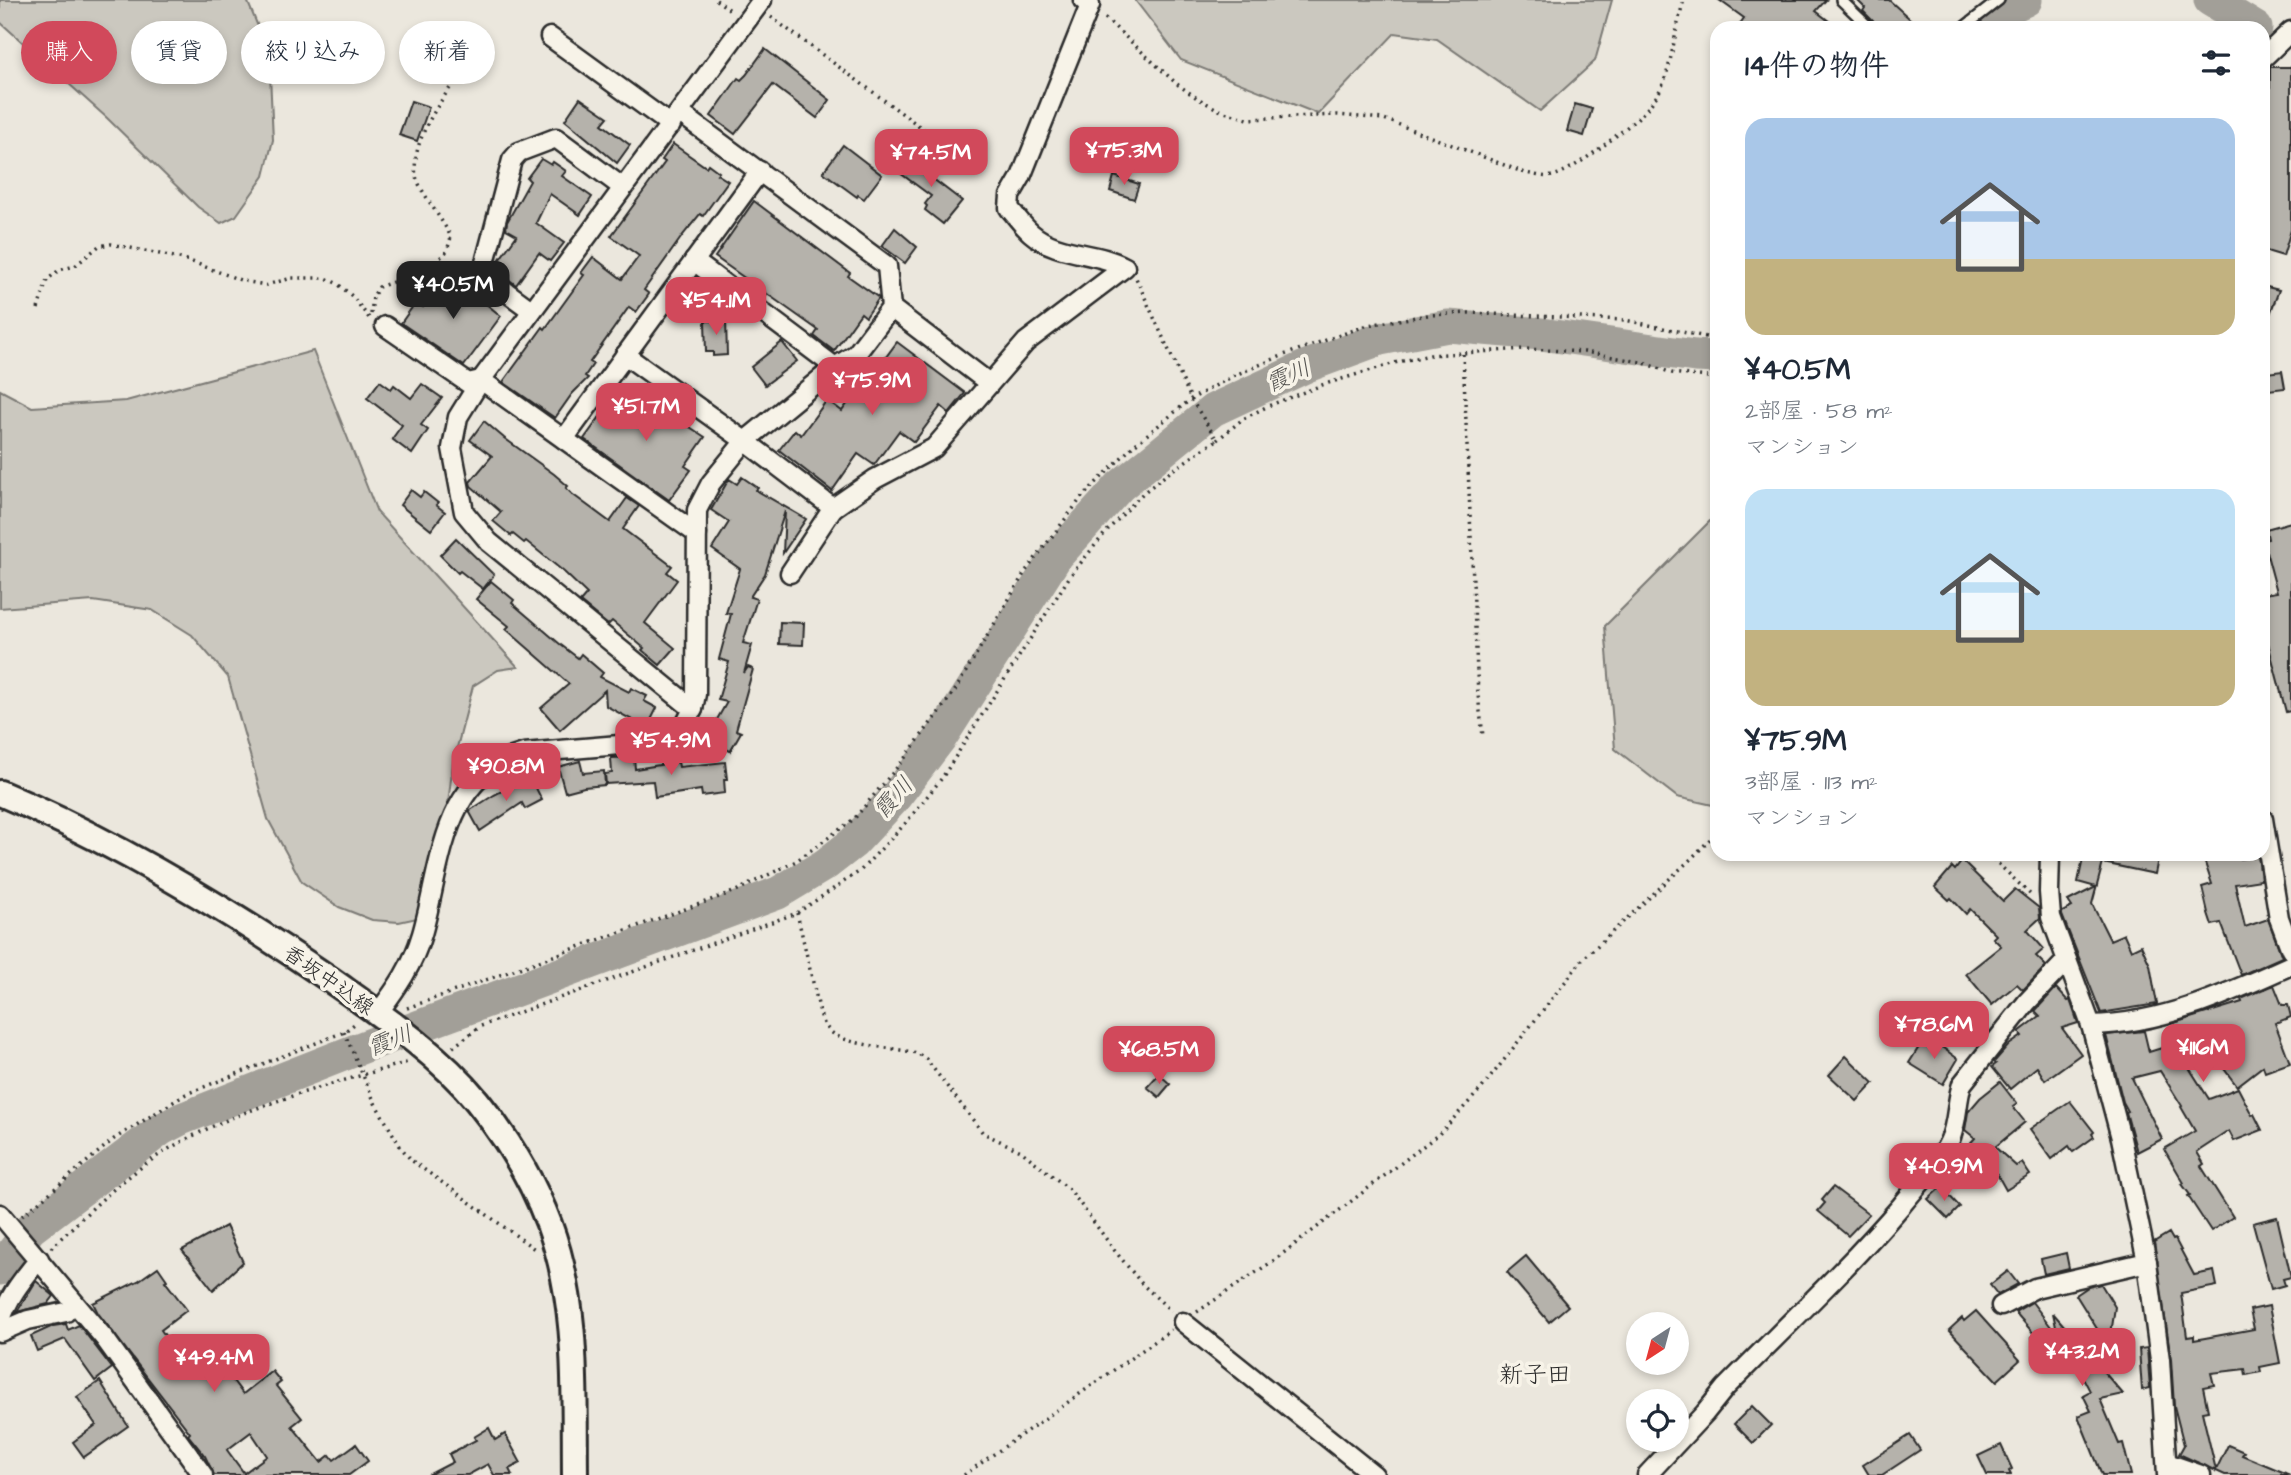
<!DOCTYPE html>
<html lang="ja">
<head>
<meta charset="utf-8">
<style>
  body { margin:0; font-family:"Architects Daughter","Klee One",sans-serif; background:#f6f6f7; color:#1f2937; height:100vh; display:flex; flex-direction:column; font-size:26px; white-space:nowrap }
  * { box-sizing:border-box; margin:0 }
  p { font-size:23px; color:#747a83 }
  .icon { flex:none; width:38px; height:38px; fill:none; stroke:currentColor; stroke-width:2; stroke-linecap:round; stroke-linejoin:round }
  .map { position:relative; flex:1; overflow:hidden }
  .side { position:absolute; left:1710px; top:21px; width:560px; height:840px; display:flex; flex-direction:column; background:#fff; border-radius:21px; box-shadow:0 4px 10px #0003 }
  .side>* { flex:none }
  .banner { position:absolute; left:21px; top:21px; width:665px; height:63px; display:flex; gap:14px }
  .needle { width:46px; rotate:216deg }
  .tools { position:absolute; left:1626px; top:1312px; display:grid; gap:14px }
  .tools a { display:grid; place-items:center; width:63px; height:63px; border-radius:50%; background:#fff; box-shadow:0 4px 10px #0003; font-size:35px }
  .price { position:absolute; translate:-50% -60px; padding:0 16px; border-radius:14px; background:#d1495b; color:#fff; font-size:23px; line-height:46px; filter:drop-shadow(0 2px 4px #0008) }
  .price::after { content:''; position:absolute; left:50%; top:42px; width:21px; height:16px; margin-left:-10px; background:inherit; clip-path:polygon(0 0,100% 0,50% 100%) }
  .price.current { background:#222; color:#fff }
  ul { padding:0; list-style:none }
  li { display:grid; align-content:center; gap:14px; height:371px; padding:0 35px }
  li span { display:grid; place-items:center; height:217px; border-radius:21px; color:#555 }
  li>.icon { margin-inline-start:auto }
  span .icon { width:126px; height:126px; fill:#fffc; stroke-width:1 }
  li b { font-size:30px }
  h2 { display:flex; justify-content:space-between; align-items:center; height:84px; padding:0 35px; font-size:30px }
  .chip { padding:0 24px; border-radius:32px; background:#fff; box-shadow:0 4px 10px #0003; font-size:24px; line-height:63px }
  .chip.current { background:#d1495b; color:#fff }
  .map>svg:first-child { display:block }
  .green { fill:#cbc8bf; stroke:#7b7a75; stroke-width:2 }
  .lines { fill:none; stroke-linecap:round; stroke-linejoin:round }
  .river { stroke:#a29f98; stroke-width:33 }
  .building { fill:#b5b2ab; stroke:#2b2b2b; stroke-width:2; fill-rule:evenodd }
  .lane-casing { stroke:#2b2b2b; stroke-width:14 }
  .street-casing { stroke:#2b2b2b; stroke-width:23 }
  .secondary-casing { stroke:#2b2b2b; stroke-width:30 }
  .path { stroke:#2b2b2b; stroke-width:3.5; stroke-dasharray:2 5; stroke-linecap:butt }
  .lane { stroke:#f7f3e8; stroke-width:9 }
  .street { stroke:#f7f3e8; stroke-width:18 }
  .secondary { stroke:#f7f3e8; stroke-width:24 }
  .labels { text-anchor:middle; stroke-width:7; stroke-linejoin:round; paint-order:stroke }
  .street-label { font-size:21px; fill:#2b2b2b; stroke:#f7f3e8 }
  .water-label { font-size:23px; font-style:italic; fill:#555451; stroke:#f7f3e8 }
  .quarter-label { font-size:24px; fill:#2b2b2b; stroke:#f7f3e8 }
</style>
</head>
<body>
<div class="map">
<svg width="2291" height="1475" viewBox="0 0 2291 1475">
  <rect width="100%" height="100%" fill="#ebe7dd"/>
  <filter id="ink" filterUnits="userSpaceOnUse"><feTurbulence type="fractalNoise" baseFrequency=".0143" numOctaves="2"/><feDisplacementMap in="SourceGraphic" scale="14" xChannelSelector="R" yChannelSelector="G"/><feConvolveMatrix kernelMatrix="1 2 1 2 8 2 1 2 1" color-interpolation-filters="sRGB"/></filter>
  <g filter="url(#ink)">
    <g class="green">
      <path d="M0 0H247L269 53 273 140 264 176 236 216 221 223 198 207 107 118 0 22Z"/>
      <path d="M1135 0H1612L1595 61 1540 111 1437 39 1395 33 1318 114 1181 60Z"/>
      <path d="M313 351 377 512 518 667 498 670 473 686 453 763 439 876 422 917 399 922 372 920 339 907 302 882 268 819 228 677 192 635 152 610 93 601 0 608V390L32 407 126 401Z"/>
      <path d="M1717 514V806L1677 797 1615 749 1605 626Z"/>
    </g>
    <g class="lines">
      <g class="river">
        <path d="M2210 0 2256 28"/>
        <path d="M1989 28 2015 5 2026 0"/>
        <path d="M0 1269 30 1229 160 1130 181 1119 366 1046 778 893 826 864 853 843 893 800 942 736 1056 557 1120 486 1213 410 1307 366 1380 339 1448 326 1541 334 1695 356 1717 357"/>
      </g>
    </g>
    <g class="building">
      <path d="M1719 0H1826L1816 11 1838 28H1737L1744 18Z"/>
      <path d="M1857 0H1889L1920 28H1877L1875 23 1863 11 1865 8Z"/>
      <path d="M765 49 830 100 817 118 773 85 735 134 711 116 738 78 741 80 746 75Z"/>
      <path d="M2270 67H2291V230L2283 256 2263 250V87L2270 90Z"/>
      <path d="M580 98 608 117 602 124 630 145 617 163 565 120Z"/>
      <path d="M411 101 429 107 417 141 399 135Z"/>
      <path d="M1575 104 1592 109 1584 136 1567 131Z"/>
      <path d="M673 144 706 167 708 164 719 172 717 174 728 181 703 216 700 214 683 235 644 290 649 294 636 312 629 307 590 362 593 364 585 376 588 378 572 394 555 418 503 382 543 327 545 329 584 275 581 273 593 257 622 279 639 256 611 236 665 162 662 160Z"/>
      <path d="M843 145 882 175 864 199 858 195 857 197 823 172Z"/>
      <path d="M915 152 934 166 928 175 962 201 943 224 925 210 927 206 925 204 931 196 900 173Z"/>
      <path d="M541 159 551 165 553 162 566 171 562 176 592 197 580 215 550 194 536 223 564 243 550 261 539 253 516 285 495 269 497 263 517 235 506 229 507 222 530 181 527 178Z"/>
      <path d="M1114 176 1139 184 1134 199 1110 191Z"/>
      <path d="M754 201 850 273 848 276 879 298 866 317 861 313 834 351 814 336 818 330 715 257Z"/>
      <path d="M895 228 917 247 905 263 882 246Z"/>
      <path d="M444 278 455 287 459 282 501 316 464 366 401 323 416 302 423 307Z"/>
      <path d="M2263 286 2279 290 2264 330H2263Z"/>
      <path d="M726 320 727 355 713 356V352H706L705 321Z"/>
      <path d="M782 342 797 361 765 385 751 367Z"/>
      <path d="M897 342 965 393 949 413 941 406 914 442 899 431 874 465 858 454 832 491 779 450 795 430 801 435 827 400 842 411 863 382 866 384Z"/>
      <path d="M2282 371 2285 388 2269 390 2266 373Z"/>
      <path d="M380 381 391 389 394 385 411 398 422 384 442 398 421 425 428 430 412 454 392 439 402 425 367 398Z"/>
      <path d="M628 394 647 404 650 401 705 437 685 466 691 470 669 500 584 439 612 400 619 406Z"/>
      <path d="M484 421 504 438 554 474 568 486 566 488 572 494 610 522 627 498 639 506 623 529 672 566 667 572 677 580 645 623 675 648 660 665 642 650 644 648 612 621 608 625 580 602 587 594 564 572 526 541 524 543 513 534 511 536 493 521 501 512 471 486 470 482 492 456 470 440Z"/>
      <path d="M742 477 758 488 756 490 806 519 783 553 785 511 765 574 750 597 757 599 743 643 752 645 744 673 748 667 753 669 736 730 741 732 730 751 707 737 727 702 718 700 729 662 719 659 731 614 726 613 740 569 712 549 729 522 711 510 729 479 737 484Z"/>
      <path d="M411 490 420 497 424 492 438 503 436 505 445 512 431 530 400 505Z"/>
      <path d="M2291 522V711L2286 712 2263 624V594L2277 592 2263 540 2268 539 2266 529Z"/>
      <path d="M456 538 494 575 483 589 460 571 458 573 440 555Z"/>
      <path d="M491 581 514 600 512 603 561 645 578 658 581 654 603 673 600 677 629 692 631 688 647 696 644 701 657 708 647 728 606 706 605 690 560 730 541 708 569 684 506 629 509 626 476 599Z"/>
      <path d="M780 622 804 623 803 645 779 644Z"/>
      <path d="M634 757 635 769 678 762 679 767 725 762 727 779H724L725 793 702 796 701 790 655 797 653 781 606 784 605 774 612 773 611 758Z"/>
      <path d="M580 761 583 773 604 771 605 785 584 787 565 792 558 767Z"/>
      <path d="M530 776 542 800 525 809 522 803 480 831 469 811 494 795Z"/>
      <path d="M2084 854H2159L2155 874 2103 863 2092 904 2110 940 2124 934 2131 950 2141 945 2150 965 2157 1004 2101 1013 2062 915V912L2072 907 2068 901 2096 887 2078 882Z"/>
      <path d="M2202 854H2238L2240 859 2258 856 2261 880 2235 884 2245 927 2268 919 2282 957 2241 975 2221 923 2212 925 2208 913 2202 887 2212 884Z"/>
      <path d="M1962 861 2003 901 2015 889 2039 908 2040 918 2027 930 2044 949 2036 956 2046 966 2023 990 2017 984 1992 1005 1966 974 2001 946 1993 938 1996 935 1970 909 1966 914 1951 898 1949 900 1935 887 1952 867 1955 870Z"/>
      <path d="M2274 985 2282 1005H2288L2291 1017 2275 1023 2290 1063 2265 1072 2263 1066 2237 1086 2215 1057 2188 1066 2209 1099 2238 1088 2252 1115 2254 1114 2262 1130 2234 1141 2229 1131 2197 1152 2204 1164 2201 1166 2233 1217 2211 1231 2188 1196 2190 1195 2182 1184 2184 1183 2164 1149 2195 1131 2181 1107 2182 1106 2160 1071 2132 1078 2162 1139 2137 1152 2126 1112 2128 1111 2123 1102 2106 1035 2144 1031 2149 1052 2181 1042 2174 1023 2242 1002 2241 999Z"/>
      <path d="M2056 988 2068 1001 2070 1000 2078 1023 2062 1028 2081 1054 2045 1080 2037 1067 2010 1089 1992 1067 1996 1064 1994 1062 2009 1045 2022 1036 2019 1032 2040 1016 2035 1011Z"/>
      <path d="M1924 1039 1933 1045 1935 1042 1958 1059 1943 1084 1909 1063Z"/>
      <path d="M1846 1056 1874 1083 1857 1101 1829 1075Z"/>
      <path d="M1159 1074 1170 1084 1159 1097 1147 1087Z"/>
      <path d="M2000 1082 2017 1104 2013 1107 2025 1122 1995 1147 2016 1166 2022 1163 2030 1175 2006 1190 1997 1174 1992 1180 1961 1153 1975 1138 1965 1130 1968 1112 1980 1098Z"/>
      <path d="M2070 1101 2094 1132 2092 1134 2094 1137 2073 1152 2069 1146 2052 1159 2030 1129Z"/>
      <path d="M1833 1187 1869 1214 1848 1236 1818 1211 1825 1203 1822 1200Z"/>
      <path d="M1941 1187 1960 1207 1948 1219 1928 1199Z"/>
      <path d="M2277 1217 2291 1277 2283 1279 2285 1285 2271 1289 2253 1223Z"/>
      <path d="M226 1226 243 1262 213 1290 182 1250Z"/>
      <path d="M2169 1233 2173 1240 2175 1239 2194 1275 2214 1271 2217 1286 2181 1293 2187 1337 2194 1336V1340L2254 1329 2250 1310 2269 1306 2280 1363 2260 1367 2261 1372 2246 1375 2245 1369 2211 1373 2214 1385 2203 1387 2208 1411 2202 1412 2216 1470 2228 1445 2244 1452 2242 1455 2290 1475H2225L2179 1454 2184 1445 2174 1406 2171 1359 2154 1242Z"/>
      <path d="M2066 1253 2069 1268 2044 1274 2041 1259Z"/>
      <path d="M1526 1256 1568 1306 1549 1322 1507 1272Z"/>
      <path d="M158 1267 167 1280 165 1281 187 1310 161 1330 190 1370 212 1353 243 1394 272 1371 281 1382 276 1386 302 1418 292 1426 321 1462 330 1455 334 1460 356 1444 368 1461 349 1475H214L205 1456 188 1435 190 1433 98 1313 93 1303 138 1281ZM251 1432 267 1456 244 1473 227 1450Z"/>
      <path d="M2008 1271 2018 1284 1998 1295 1990 1285Z"/>
      <path d="M36 1281 54 1296 48 1304 17 1312Z"/>
      <path d="M2101 1284 2115 1307 2109 1348 2076 1295 2088 1287Z"/>
      <path d="M2032 1302 2058 1336 2053 1313 2123 1394 2100 1399 2119 1444 2123 1443 2131 1475H2102L2078 1416 2091 1411 2083 1395 2090 1391 2075 1362 2056 1370 2031 1337 2035 1335 2015 1312Z"/>
      <path d="M1976 1311 2020 1360 1997 1381 1949 1330 1962 1318 1964 1321Z"/>
      <path d="M66 1324 68 1330 79 1325 112 1368 95 1381 65 1339 37 1351 31 1336 53 1326Z"/>
      <path d="M2147 1348 2150 1388 2142 1390 2139 1349Z"/>
      <path d="M100 1381 128 1426 84 1457 73 1442 96 1425 77 1397Z"/>
      <path d="M1752 1406 1771 1425 1753 1443 1734 1424Z"/>
      <path d="M489 1428 495 1440 505 1434 521 1463 509 1469 512 1475H494L488 1464 468 1475H428L453 1462 449 1454 476 1440 474 1437Z"/>
      <path d="M1910 1435 1920 1450 1882 1475H1869L1863 1465Z"/>
      <path d="M2001 1445 2012 1469 2009 1471 2011 1475H1987L1978 1456Z"/>
    </g>
    <g class="lines">
      <defs>
        <g id="lane">
          <path d="M1841 0 1870 28"/>
          <path d="M1963 28 1999 0"/>
        </g>
        <g id="street">
          <path d="M550 37 671 125"/>
          <path d="M2263 58 2291 31"/>
          <path d="M694 261 835 367"/>
          <path d="M891 308 989 383"/>
          <path d="M531 310 482 274 512 160 519 152 556 138 622 187"/>
          <path d="M385 326 468 383 481 380 697 534"/>
          <path d="M625 355 745 441 835 367 856 354 891 308 887 266 680 113"/>
          <path d="M564 439 760 171"/>
          <path d="M790 573 833 508"/>
          <path d="M693 709 489 542 464 512 452 448 458 417 481 380 762 0"/>
          <path d="M2263 819 2279 918 2291 950"/>
          <path d="M2050 854 2049 892 2051 917 2091 1025 2121 1138 2147 1262 2160 1360 2167 1475"/>
          <path d="M378 1013C397 988 413 965 422 934 442 865 441 777 524 753L643 743 669 738 686 723 693 709 696 694 697 510 711 483 745 441 833 508 875 479 934 448 1026 342 1125 267C1096 251 1057 256 1031 233 1023 226 1016 216 1009 208L1010 196 1021 177 1090 5 1083 0"/>
          <path d="M2091 1025C2162 1024 2227 994 2291 965"/>
          <path d="M0 1214 105 1339 203 1475"/>
          <path d="M2001 1306 2035 1288 2147 1262"/>
          <path d="M1183 1322 1374 1475"/>
          <path d="M0 1323C7 1298 23 1279 39 1259"/>
          <path d="M0 1332 28 1320 66 1312"/>
          <path d="M2167 1463 2201 1475"/>
          <path d="M1647 1475 1705 1413 1725 1388C1784 1328 1846 1270 1901 1206 1917 1186 1938 1165 1949 1142 1958 1123 1956 1103 1962 1084L2027 1002 2067 960"/>
        </g>
        <path id="secondary" d="M0 793C116 842 227 909 331 980 382 1016 438 1053 477 1101 507 1138 532 1179 549 1224 579 1305 574 1391 575 1475"/>
      </defs>
      <use href="#lane" class="lane-casing"/>
      <use href="#street" class="street-casing"/>
      <use href="#secondary" class="secondary-casing"/>
      <g class="path">
        <path d="M716 0 733 12"/>
        <path d="M771 17 964 159"/>
        <path d="M1105 18 1177 84 1197 98 1221 111 1248 119 1337 115 1384 119 1525 173C1533 174 1544 178 1552 176 1573 172 1623 131 1641 115 1651 105 1660 93 1665 79 1673 54 1676 26 1684 0"/>
        <path d="M38 309 47 280 59 270 75 266 99 246 111 244 184 259 243 281 266 285 292 278H326L338 284 353 297 369 318"/>
        <path d="M371 314 373 296 379 287 429 269 447 251 451 237C444 222 418 188 416 176 408 130 465 70 491 35"/>
        <path d="M1463 354 1478 695 1483 736"/>
        <path d="M1217 440 1243 419 1268 406 1322 385 1398 362 1430 355 1526 349 1585 352 1641 362 1672 373 1717 378"/>
        <path d="M1988 854 2032 896"/>
        <path d="M797 913 820 1013C822 1020 825 1027 831 1032 845 1045 896 1048 917 1053L926 1059 983 1133 1021 1151 1070 1190 1115 1251 1143 1285 1171 1311"/>
        <path d="M407 1008 736 891 796 861 854 819 904 759 954 692 1025 572 1082 497 1133 446 1191 399 1235 375 1284 355 1368 325 1428 315 1469 313 1625 320 1706 337H1717"/>
        <path d="M344 1032 375 1103 400 1146 411 1160 536 1250"/>
        <path d="M453 1047 481 1026 797 913 860 871 904 825 942 778 1070 576 1106 532 1143 493 1171 471 1217 440 1191 399 1136 278"/>
        <path d="M22 1216 114 1139 186 1094 344 1032 357 1022"/>
        <path d="M51 1248C92 1208 134 1166 185 1140 254 1103 333 1084 408 1062"/>
        <path d="M1197 1312 1273 1261 1439 1134 1482 1088 1583 959 1691 859 1717 832"/>
        <path d="M964 1475 1171 1330"/>
      </g>
      <use href="#lane" class="lane"/>
      <use href="#street" class="street"/>
      <use href="#secondary" class="secondary"/>
    </g>
  </g>
  <g class="labels">
    <g class="street-label">
      <text transform="translate(329 980) rotate(35)" y="7">香坂中込線</text>
    </g>
    <g class="water-label">
      <text transform="translate(1288 375) rotate(-24)" y="8">霞川</text>
      <text transform="translate(893 797) rotate(-48)" y="8">霞川</text>
      <text transform="translate(390 1040) rotate(-21)" y="8">霞川</text>
    </g>
    <g class="quarter-label">
      <text x="1535" y="1382">新子田</text>
    </g>
  </g>
</svg>
<div class="tools">
<a><svg class="needle" viewBox="-14 -14 28 28"><path d="M0-13l5 13h-10z" fill="#e53935"/><path d="M0 13l5-13h-10z" fill="#747a83"/></svg></a>
<a><svg class="icon" aria-label="locate" viewBox="0 0 24 24"><circle cx="12" cy="12" r="6"/><path d="M12 2v4M12 18v4M2 12h4M18 12h4"/></svg></a>
</div>
<b class="price" style="left:1124px;top:187px">¥75.3M</b>
<b class="price" style="left:931px;top:189px">¥74.5M</b>
<b class="price current" style="left:453px;top:321px">¥40.5M</b>
<b class="price" style="left:716px;top:337px">¥54.1M</b>
<b class="price" style="left:872px;top:417px">¥75.9M</b>
<b class="price" style="left:646px;top:443px">¥51.7M</b>
<b class="price" style="left:671px;top:777px">¥54.9M</b>
<b class="price" style="left:506px;top:803px">¥90.8M</b>
<b class="price" style="left:1934px;top:1061px">¥78.6M</b>
<b class="price" style="left:2203px;top:1084px">¥116M</b>
<b class="price" style="left:1159px;top:1086px">¥68.5M</b>
<b class="price" style="left:1944px;top:1203px">¥40.9M</b>
<b class="price" style="left:2082px;top:1388px">¥43.2M</b>
<b class="price" style="left:214px;top:1394px">¥49.4M</b>
<div class="banner">
<a class="chip current">購入</a>
<a class="chip">賃貸</a>
<a class="chip">絞り込み</a>
<a class="chip">新着</a>
</div>
<section class="side">
<h2>14件の物件<svg class="icon" aria-label="filters" viewBox="0 0 24 24"><path d="M4 7h16M4 17h16"/><circle cx="9" cy="7" r="2"/><circle cx="15" cy="17" r="2"/></svg></h2>
<ul>
<li><span style="background:linear-gradient(#a9c7e8 65%,#c2b280 0)"><svg class="icon" aria-label="home" viewBox="0 0 24 24"><path d="M3 11l9-7 9 7M6 9v11h12V9"/></svg></span><div><b>¥40.5M</b><p>2部屋 · 58 m²</p><p>マンション</p></div></li>
<li><span style="background:linear-gradient(#bfe0f5 65%,#c2b280 0)"><svg class="icon" aria-label="home" viewBox="0 0 24 24"><path d="M3 11l9-7 9 7M6 9v11h12V9"/></svg></span><div><b>¥75.9M</b><p>3部屋 · 113 m²</p><p>マンション</p></div></li>
</ul>
</section>
</div>
</body>
</html>
